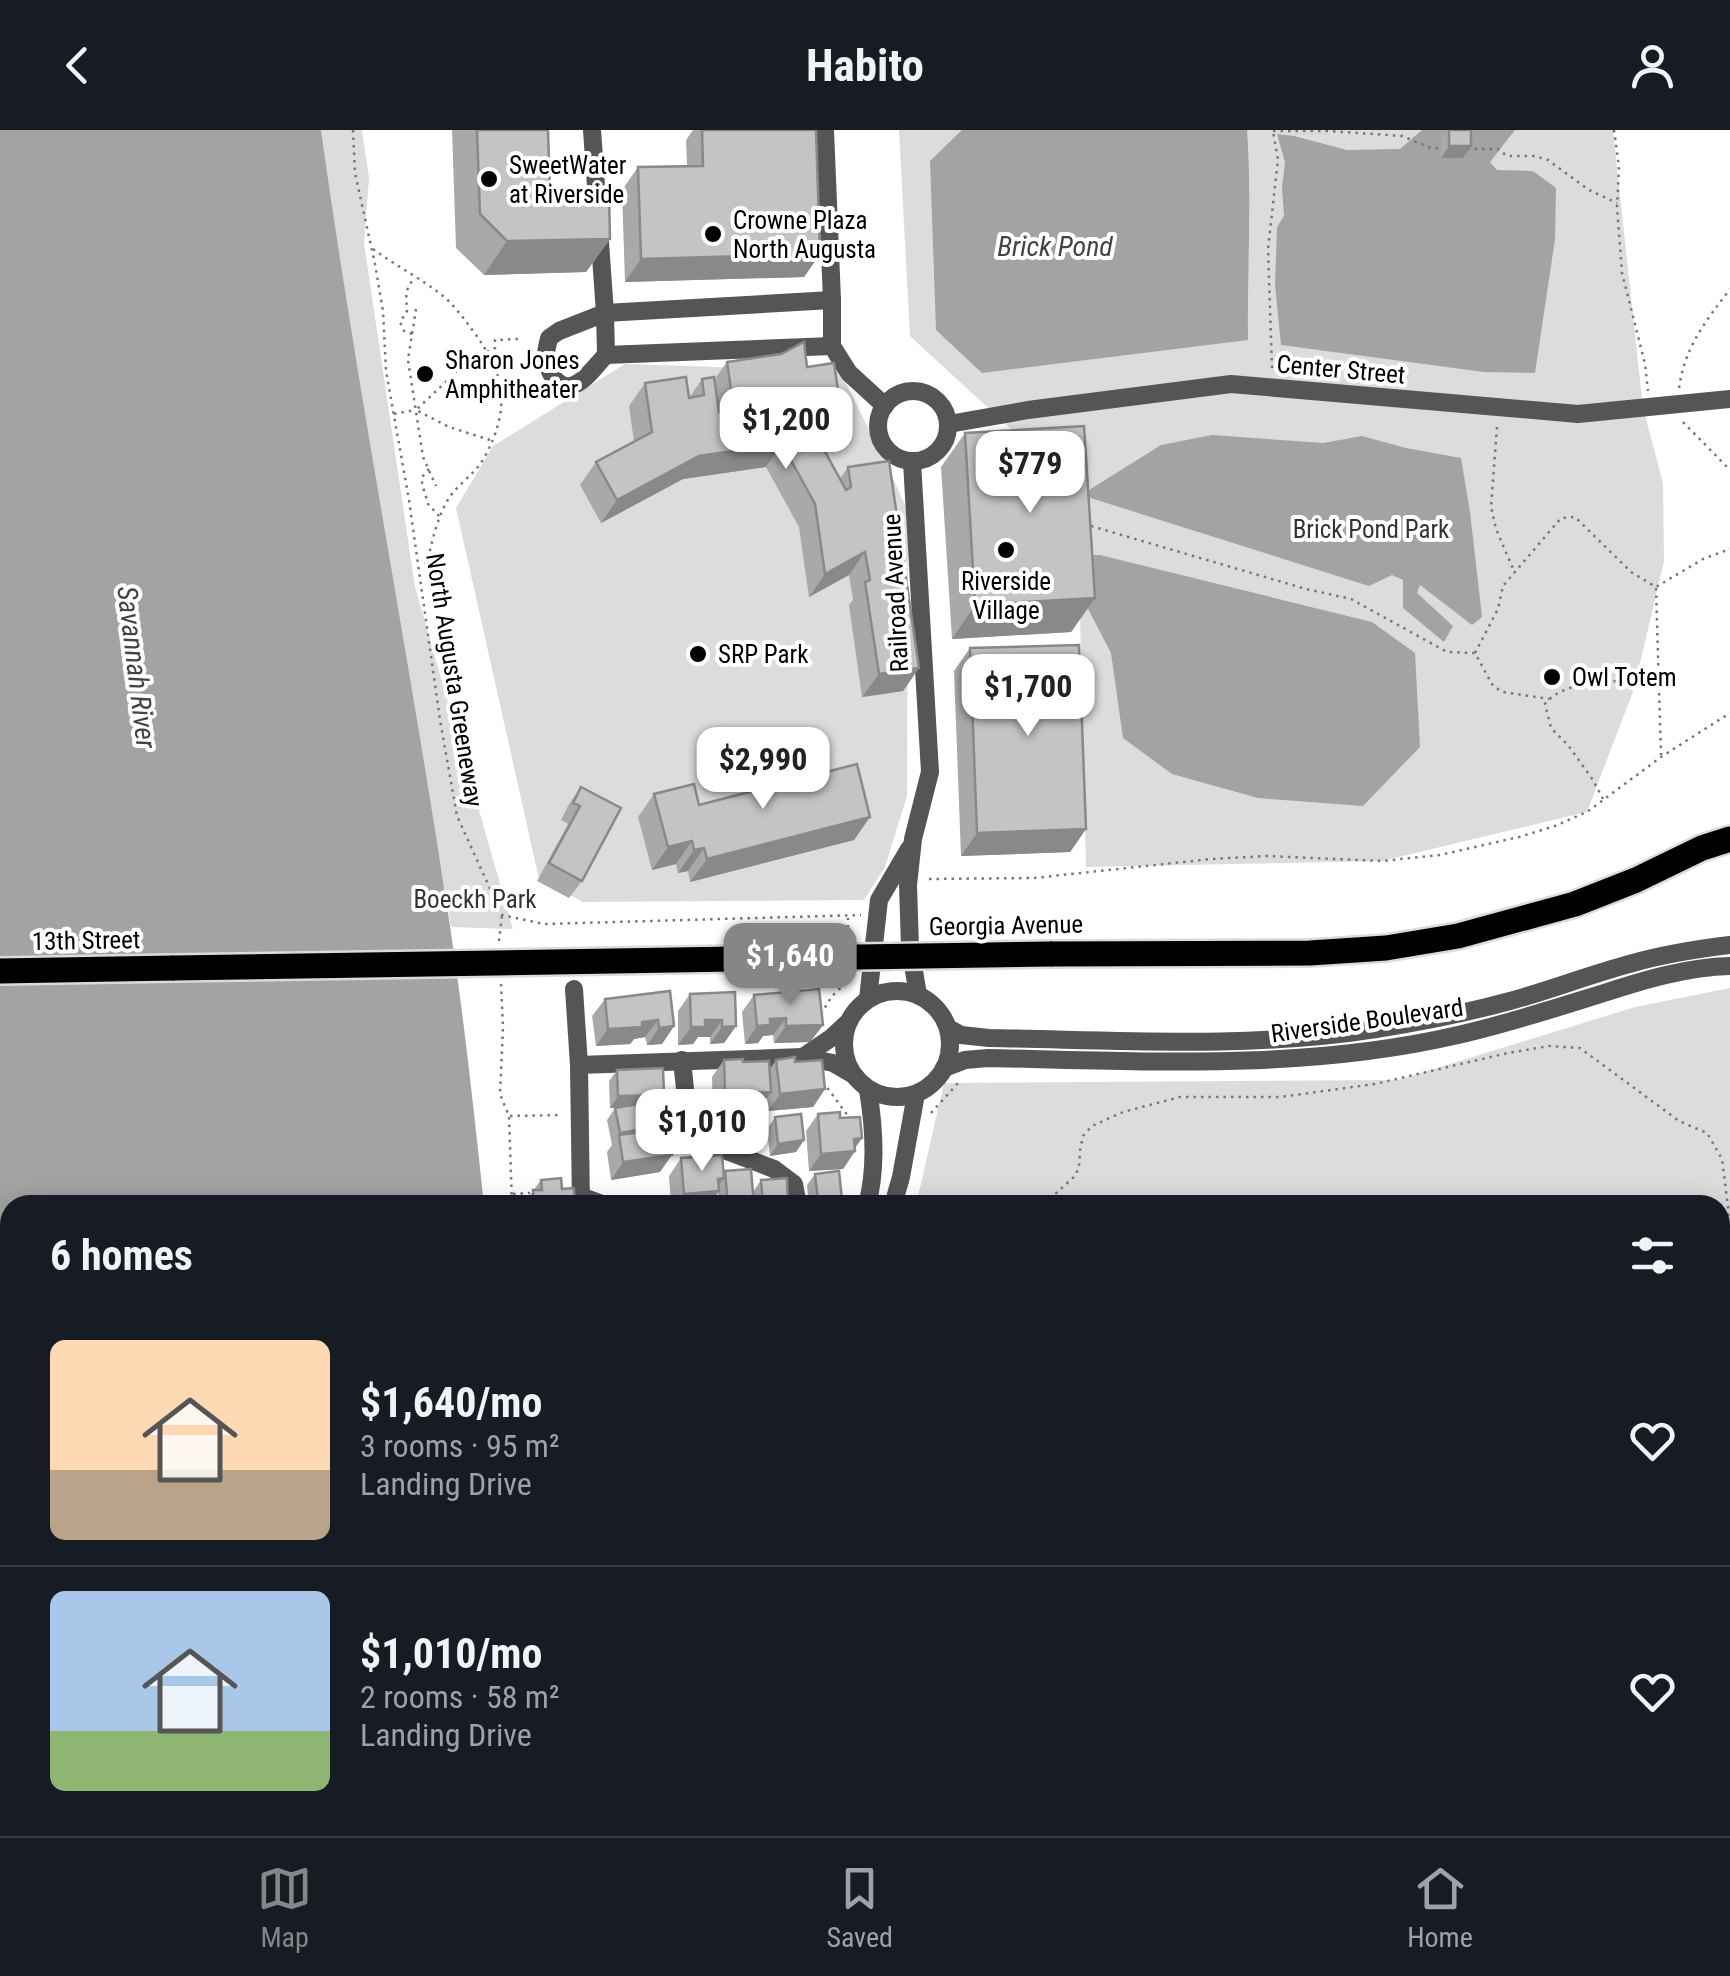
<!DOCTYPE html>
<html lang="en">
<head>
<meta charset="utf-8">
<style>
  body { margin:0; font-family:"Roboto Condensed",sans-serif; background:#242831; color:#f1f3f6; height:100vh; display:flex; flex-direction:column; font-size:38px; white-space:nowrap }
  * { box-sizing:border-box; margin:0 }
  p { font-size:32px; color:#9ea1a6 }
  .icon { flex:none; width:55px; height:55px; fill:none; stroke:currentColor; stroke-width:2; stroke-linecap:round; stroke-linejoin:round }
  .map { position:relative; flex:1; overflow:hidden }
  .details { position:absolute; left:0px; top:1065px; width:1730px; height:642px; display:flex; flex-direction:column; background:#171b24; border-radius:30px 30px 0 0; box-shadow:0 5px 25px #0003 }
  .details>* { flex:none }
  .price { position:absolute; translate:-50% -85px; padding:0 22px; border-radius:20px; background:#fff; color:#222; font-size:32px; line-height:65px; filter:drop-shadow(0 2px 5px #0008) }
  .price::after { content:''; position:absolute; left:50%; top:60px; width:30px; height:22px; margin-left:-15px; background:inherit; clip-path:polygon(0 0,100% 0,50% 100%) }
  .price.active { background:#858687; color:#fff }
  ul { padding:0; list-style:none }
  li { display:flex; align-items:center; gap:30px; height:250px; padding:0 50px }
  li+li { border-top:2px solid #363941 }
  li span { display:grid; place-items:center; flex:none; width:280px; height:200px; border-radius:15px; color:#555 }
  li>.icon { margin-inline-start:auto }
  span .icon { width:120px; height:120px; fill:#fffc; stroke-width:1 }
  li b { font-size:42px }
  h2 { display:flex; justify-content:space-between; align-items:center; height:120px; padding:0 50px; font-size:42px }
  header { display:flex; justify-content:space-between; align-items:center; height:130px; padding:0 50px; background:#171b24; font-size:45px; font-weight:700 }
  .tab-bar { display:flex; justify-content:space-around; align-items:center; height:140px; border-top:2px solid #363941; background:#171b24; font-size:28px; color:#9ea1a6 }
  .tab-bar a { display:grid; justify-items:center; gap:5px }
  .tab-bar .active { color:#858687 }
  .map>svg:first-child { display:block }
  .green { fill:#dcdcdc }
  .water { fill:#a3a3a3 }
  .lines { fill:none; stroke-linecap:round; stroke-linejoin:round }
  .primary-casing { stroke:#dbdbdb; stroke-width:30 }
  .path { stroke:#777; stroke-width:2.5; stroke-dasharray:2.5 5; stroke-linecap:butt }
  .street { stroke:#555; stroke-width:18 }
  .primary { stroke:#000; stroke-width:25 }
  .primary-bridge-casing { stroke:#dbdbdb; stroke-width:30; stroke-linecap:butt }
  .primary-bridge { stroke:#000; stroke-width:25 }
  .wall { fill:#a9a9a9 }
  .shaded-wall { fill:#898989 }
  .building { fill:#c4c4c4; stroke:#898989; stroke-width:2.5 }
  .poi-dot { fill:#000; stroke:#fff; stroke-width:4 }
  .labels { text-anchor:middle; stroke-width:8; stroke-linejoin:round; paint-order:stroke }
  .poi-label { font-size:25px; fill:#000; stroke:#fff; text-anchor:start }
  .street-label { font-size:25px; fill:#000; stroke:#fff }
  .park-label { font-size:25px; fill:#333; stroke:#fff }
  .water-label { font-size:28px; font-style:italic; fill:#444; stroke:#fff }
</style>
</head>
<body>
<header><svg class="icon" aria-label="back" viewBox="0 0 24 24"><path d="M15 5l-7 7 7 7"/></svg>Habito<svg class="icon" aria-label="person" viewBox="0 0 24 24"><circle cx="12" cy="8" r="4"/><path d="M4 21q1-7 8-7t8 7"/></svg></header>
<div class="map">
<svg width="1730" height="1706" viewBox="0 0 1730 1706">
  <rect width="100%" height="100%" fill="#fff"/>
  <g class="green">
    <path d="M321 0H362L369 48 364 113 415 457 513 799 451 797 343 156Z"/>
    <path d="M899 0H1613L1643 278 1663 353 1664 431 1634 559 1587 682 1382 731 1086 737 1076 318 1023 310 910 206Z"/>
    <path d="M625 234 840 241 892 346 908 382 907 666 885 737 864 770 583 772 539 749 456 378 493 316Z"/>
    <path d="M1730 858V1706H735L734 1698H1720V1075H916L944 953 1398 950 1635 877Z"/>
    <path d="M0 1230 10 1333V1698H32V1706H0Z"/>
  </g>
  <g class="water">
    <path d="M0 0H321C358 266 410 530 450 796 464 888 474 982 484 1075H10V1333L0 1230Z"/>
    <path d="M962 0H1247C1252 70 1247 140 1248 210L982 243 936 200 930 31Z"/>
    <path d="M1422 0H1515L1490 32 1497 40 1533 41 1556 58 1555 109 1535 243 1484 242 1281 215 1275 155 1277 97 1284 86 1282 58 1285 32 1277 4 1294 6 1347 20 1400 19Z"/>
    <path d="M1212 305 1323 313 1362 306 1406 318 1461 328 1470 382 1482 487 1472 495 1420 455 1417 463 1453 496 1444 512 1403 478V450L1392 445 1369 456 1081 365 1161 315Z"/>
    <path d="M1060 425H1100L1372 492 1415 523 1420 617 1363 676 1258 668 1172 644 1123 608 1111 523Z"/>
    <path d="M32 1698H554L555 1706H32Z"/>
    <path d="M1166 1698H1639L1640 1706H1166Z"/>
  </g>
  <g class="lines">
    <defs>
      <g id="primary">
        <path d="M1050 824 1310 823 1386 818 1458 806 1575 774 1636 750 1702 718 1730 709"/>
        <path d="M0 841 174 838"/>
      </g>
    </defs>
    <use href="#primary" class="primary-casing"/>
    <g class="path">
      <path d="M353 0 355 43 375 134 383 181 386 241 409 370 440 590 457 686 502 785 544 794 861 785"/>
      <path d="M1614 0 1619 37 1617 77 1622 143 1645 234 1648 261"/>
      <path d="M1273 1H1328L1402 6 1431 18 1444 19"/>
      <path d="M1467 19H1498L1507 26H1535L1548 30 1589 60 1617 73"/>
      <path d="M373 119C396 136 422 149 443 166 455 176 464 189 473 201 506 245 511 279 484 328 475 344 459 353 449 368 437 387 432 412 427 433L421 435"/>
      <path d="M416 179 408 230 423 327 436 356"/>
      <path d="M412 204 404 201 400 192 407 181 406 162 413 149"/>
      <path d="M1272 238 1268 119 1278 29 1273 2"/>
      <path d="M1679 258C1685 216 1706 191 1730 159"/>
      <path d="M394 284 415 280"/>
      <path d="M1683 292 1730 340"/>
      <path d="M1497 297 1491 377 1496 399 1514 441"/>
      <path d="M490 310 449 297 416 280 468 231 495 218V210L518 209"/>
      <path d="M429 339 422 347C421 355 426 365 428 374L439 386"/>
      <path d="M1091 396 1306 459 1351 469 1447 522 1475 523 1493 556 1503 562 1549 569"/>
      <path d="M1656 458 1661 625"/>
      <path d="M1475 523 1498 479 1503 456 1561 388 1575 387 1631 442 1656 457 1703 429 1730 419"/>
      <path d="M1603 669 1593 650 1568 615 1551 598 1545 574C1566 547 1627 551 1659 551"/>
      <path d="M929 749 1034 748 1211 729 1267 726 1382 731 1440 725 1519 707 1555 696 1587 682 1661 627 1730 583"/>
      <path d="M848 805V788"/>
      <path d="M499 811 502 785"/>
      <path d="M501 854 503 897 500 964 509 986 512 1075"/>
      <path d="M821 884 832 866 848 851V848"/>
      <path d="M823 952 851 990"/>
      <path d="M931 983 959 952"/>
      <path d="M510 986 562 985"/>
      <path d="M513 1064 530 1063"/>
      <path d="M1036 1075 1053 1066 1075 1046 1079 1037 1080 1021 1083 1006 1092 996 1123 982 1180 967H1280L1375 954 1508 923 1549 916 1580 918 1679 991 1707 1003 1722 1029 1728 1077 1730 1196"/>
      <path d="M1720 1533 1730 1526"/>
      <path d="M740 1698 742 1706"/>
      <path d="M986 1698 988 1706"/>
      <path d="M1001 1698 1003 1706"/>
      <path d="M1679 1698V1706"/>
    </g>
    <g class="street">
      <path d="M592 0 605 183 606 225"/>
      <path d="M825 0 832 170V216L849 243 885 276"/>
      <path d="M606 225C597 234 587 249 576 254 558 264 546 239 546 225 546 219 548 214 549 208L559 201 605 183 832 170"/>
      <path d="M606 225 832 216"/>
      <circle cx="913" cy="296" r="35"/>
      <path d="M949 294 1028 280 1231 254 1578 284 1730 269"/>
      <path d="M912 332 930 642 913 709 908 755 910 817 918 865"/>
      <path d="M574 859 579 935"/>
      <circle cx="897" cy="914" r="53"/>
      <path d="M868 869 879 770 909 719"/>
      <path d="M948 898 961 905 989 908C1118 910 1248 919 1376 899 1421 892 1466 883 1510 871 1551 860 1591 844 1633 833 1665 824 1697 819 1730 815"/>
      <path d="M803 927 831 908 846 894"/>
      <path d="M682 930 690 1007 774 1039 794 1054 798 1075"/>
      <path d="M944 938 965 930 988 928C1145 931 1303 941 1458 905 1507 894 1556 878 1604 863 1644 850 1687 837 1730 836"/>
      <path d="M580 1066 605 1075"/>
      <path d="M581 1075 579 935 803 927 833 933 852 944"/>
      <path d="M867 1075C877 1038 874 996 868 960"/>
      <path d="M893 1075 901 1047 916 964"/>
      <path d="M710 1698 711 1706"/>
    </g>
    <use href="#primary" class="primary"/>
    <defs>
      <path id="primary-bridge" d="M174 838 1050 824"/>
    </defs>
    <use href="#primary-bridge" class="primary-bridge-casing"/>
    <use href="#primary-bridge" class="primary-bridge"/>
  </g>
  <g class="wall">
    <path d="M452 0H548L550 65 610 109 586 142 484 145 456 118Z"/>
    <path d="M693 0H816L820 124 804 147 625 152 622 60 638 37 687 36 686 10Z"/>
    <path d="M1447 0H1471L1463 28H1441V8Z"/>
    <path d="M727 232 807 237 825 311H819L840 349 848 337 919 538 903 561 862 567 849 475 853 470 849 445 809 467 799 397 766 337 683 349 601 393 580 355 596 332 634 312 629 276 645 253 689 268 702 249 714 250Z"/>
    <path d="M965 303 1095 468 1071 502 952 509 941 337Z"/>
    <path d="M970 518 1086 699 1070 722 961 726 954 541Z"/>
    <path d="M581 657 582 751 569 768 537 751 568 694 561 690 569 674Z"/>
    <path d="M654 664 699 675 870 687 854 710 690 752 688 741 678 743 676 734 652 740 638 687Z"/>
    <path d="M690 864 736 896 724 913 710 914V907H698L693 914 678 915V881Z"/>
    <path d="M754 865 823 895 810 912 774 913 773 905 763 906 758 913 745 914 742 882Z"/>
    <path d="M605 869 674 896 662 914 647 915 645 907 634 909 630 914 596 916 592 886Z"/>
    <path d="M724 930 743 932 770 939 776 930 795 932 825 959 813 977 768 981 767 968 758 979 713 981 712 947Z"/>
    <path d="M617 940 664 965 660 970 665 998 660 1042 611 1050 607 1022 612 1015 607 990 615 978H618H610L609 951Z"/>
    <path d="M818 984 840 988 862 1008 855 1018V1021L843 1039 809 1041 806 1001Z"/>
    <path d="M775 987 804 1010 796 1022 770 1026 767 999Z"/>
    <path d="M681 1028 723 1043 725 1041 754 1075H719L718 1063 709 1075H671L669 1046Z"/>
    <path d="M815 1044 842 1069 838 1075H809L807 1055Z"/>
    <path d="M541 1050 562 1059 575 1075H523Z"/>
    <path d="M761 1050 788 1075H754L753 1062Z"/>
    <path d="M621 1698H673L667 1706H616Z"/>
  </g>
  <g class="shaded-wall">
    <path d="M1449 16H1471L1463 28H1441Z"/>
    <path d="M610 109 586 142 484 145 507 111Z"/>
    <path d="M820 124 804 147 625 152 641 129Z"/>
    <path d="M842 288 825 311 805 313 811 296 821 290Z"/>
    <path d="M782 314 766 337 683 349 601 393 617 370 699 326Z"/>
    <path d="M865 422 849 445 809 467 825 444Z"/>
    <path d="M1095 468 1071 502 952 509 975 475Z"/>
    <path d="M919 538 903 561 862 567 879 544Z"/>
    <path d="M870 687 854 710 690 752 707 729Z"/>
    <path d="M1086 699 1070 722 961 726 977 703Z"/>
    <path d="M692 711 676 734 652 740 668 717Z"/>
    <path d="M704 718 688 741 678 743 694 720Z"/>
    <path d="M786 888 773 905 763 906 758 913 745 914 757 896 770 889Z"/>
    <path d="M658 890 645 907 634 909 630 914 596 916 608 899Z"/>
    <path d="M705 890H722L710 907H698L693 914 678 915 691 897Z"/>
    <path d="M823 895 810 912 774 913 786 896Z"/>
    <path d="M674 896 662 914 647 915 659 898Z"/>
    <path d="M736 896 724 913 710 914 722 897Z"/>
    <path d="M825 959 813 977 768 981 780 964Z"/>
    <path d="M771 962 758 979 713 981 725 963Z"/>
    <path d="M664 965 656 976 610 978 618 966Z"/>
    <path d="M862 1008 852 1022 855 1021 843 1039 809 1041 821 1024 854 1009Z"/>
    <path d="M804 1010 796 1022 770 1026 778 1014Z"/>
    <path d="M672 1025 660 1042 611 1050 623 1032Z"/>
    <path d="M724 1048 714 1062 719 1061 709 1075H676L684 1064 718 1049Z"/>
    <path d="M842 1069 838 1075H815L818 1071Z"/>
    <path d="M673 1698 667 1706H629L631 1704Z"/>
  </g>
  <g class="building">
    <path d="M477 0H548L550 65 609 64 610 109 507 111 480 84Z"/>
    <path d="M702 0H816L820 124 641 129 638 37 703 36Z"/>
    <rect x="1449" y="0" width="22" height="16"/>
    <path d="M804 212 807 237 834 233 842 288 821 290 811 296 846 360 851 357 848 337 889 331 919 538 879 544 865 452 870 450 865 422 825 444 815 374 782 314 699 326 617 370 596 332 652 302 645 253 686 247 689 268 704 265 702 249 714 247 719 282 734 280 727 232 781 224Z"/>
    <path d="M1084 296 1095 468 975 475 965 303Z"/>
    <path d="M1079 515 1086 699 977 703 970 518Z"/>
    <path d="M857 634 870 687 707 729 704 718 694 720 692 711 668 717 654 664 694 654 699 675Z"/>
    <path d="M581 657 621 678 582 751 549 733 580 676 573 673Z"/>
    <path d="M819 859 823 895 786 896V888L770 889V895L757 896 754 865Z"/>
    <path d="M670 861 674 896 659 898 658 890 642 892V897L608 899 605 869Z"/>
    <path d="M735 862 736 896 722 897V890H705V897H691L690 864Z"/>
    <path d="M795 927V932L822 930 825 959 780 964 776 930Z"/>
    <path d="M743 929V932L769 931 771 962 725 963 724 930Z"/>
    <path d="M663 938 664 965 618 966 617 940Z"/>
    <path d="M662 970 667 995 620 1003 615 978Z"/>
    <path d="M840 982V988L860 987 862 1008 854 1009 855 1021 821 1024 818 984Z"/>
    <path d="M801 984 804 1010 778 1014 775 987Z"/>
    <path d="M668 998 672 1025 623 1032 619 1005Z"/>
    <path d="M722 1025 724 1048 718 1049 719 1061 684 1064 681 1028Z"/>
    <path d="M751 1039 754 1075H728L725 1041Z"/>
    <path d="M839 1041 842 1069 818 1071 815 1044Z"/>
    <path d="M561 1048 562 1059 574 1058 575 1075H534L533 1060H542L541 1050Z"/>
    <path d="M787 1048 788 1075H763L761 1050Z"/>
    <path d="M629 1698H671L631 1704Z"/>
  </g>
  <g class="poi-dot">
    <circle cx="489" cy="49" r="10"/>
    <circle cx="713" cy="104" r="10"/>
    <circle cx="425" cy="244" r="10"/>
    <circle cx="1006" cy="420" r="10"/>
    <circle cx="698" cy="524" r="10"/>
    <circle cx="1552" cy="547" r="10"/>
  </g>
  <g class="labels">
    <g class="poi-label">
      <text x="509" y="44">SweetWater<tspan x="509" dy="29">at Riverside</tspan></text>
      <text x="733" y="99">Crowne Plaza<tspan x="733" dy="29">North Augusta</tspan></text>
      <text x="445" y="239">Sharon Jones<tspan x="445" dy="29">Amphitheater</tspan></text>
      <text x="1006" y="460" text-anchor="middle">Riverside<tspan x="1006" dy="29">Village</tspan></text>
      <text x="718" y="533">SRP Park</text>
      <text x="1572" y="556">Owl Totem</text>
    </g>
    <g class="street-label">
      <text transform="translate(1341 239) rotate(5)" y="9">Center Street</text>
      <text transform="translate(895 463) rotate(-93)" y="9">Railroad Avenue</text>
      <text transform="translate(455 550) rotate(81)" y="9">North Augusta Greeneway</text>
      <text transform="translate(1006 795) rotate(-1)" y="9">Georgia Avenue</text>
      <text transform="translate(86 810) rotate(-1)" y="9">13th Street</text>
      <text transform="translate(1367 890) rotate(-8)" y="9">Riverside Boulevard</text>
    </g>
    <g class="park-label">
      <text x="1371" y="408">Brick Pond Park</text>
      <text x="475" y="778">Boeckh Park</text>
    </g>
    <g class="water-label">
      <text x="1055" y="126">Brick Pond</text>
      <text transform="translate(137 537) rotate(83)" y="10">Savannah River</text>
    </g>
  </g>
</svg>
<b class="price" style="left:786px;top:342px">$1,200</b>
<b class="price" style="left:1030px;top:386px">$779</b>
<b class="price" style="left:1028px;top:609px">$1,700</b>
<b class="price" style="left:763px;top:682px">$2,990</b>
<b class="price active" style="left:790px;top:878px">$1,640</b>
<b class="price" style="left:702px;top:1044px">$1,010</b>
<section class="details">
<h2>6 homes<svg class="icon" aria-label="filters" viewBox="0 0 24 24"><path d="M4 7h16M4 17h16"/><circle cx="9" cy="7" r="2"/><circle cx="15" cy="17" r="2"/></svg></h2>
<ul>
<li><span style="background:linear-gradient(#ffd9b3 65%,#b9a48a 0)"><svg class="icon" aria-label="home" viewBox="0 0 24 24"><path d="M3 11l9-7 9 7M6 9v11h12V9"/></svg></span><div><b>$1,640/mo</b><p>3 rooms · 95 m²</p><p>Landing Drive</p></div><svg class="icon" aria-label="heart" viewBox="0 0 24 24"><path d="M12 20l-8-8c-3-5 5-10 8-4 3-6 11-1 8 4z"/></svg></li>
<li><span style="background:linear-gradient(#a9c7e8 70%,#8fb573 0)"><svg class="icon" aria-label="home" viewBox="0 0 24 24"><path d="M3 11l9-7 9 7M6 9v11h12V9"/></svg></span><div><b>$1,010/mo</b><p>2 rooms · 58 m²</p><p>Landing Drive</p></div><svg class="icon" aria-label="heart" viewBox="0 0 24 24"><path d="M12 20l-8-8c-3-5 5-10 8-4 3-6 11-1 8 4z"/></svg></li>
</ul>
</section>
</div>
<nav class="tab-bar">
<a class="active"><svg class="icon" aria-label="map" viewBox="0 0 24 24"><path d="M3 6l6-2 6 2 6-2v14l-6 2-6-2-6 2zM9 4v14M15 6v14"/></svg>Map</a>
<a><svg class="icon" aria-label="saved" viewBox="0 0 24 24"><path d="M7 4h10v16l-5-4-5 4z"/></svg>Saved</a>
<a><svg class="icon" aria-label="home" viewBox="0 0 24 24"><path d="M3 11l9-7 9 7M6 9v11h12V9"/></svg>Home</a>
</nav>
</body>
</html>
